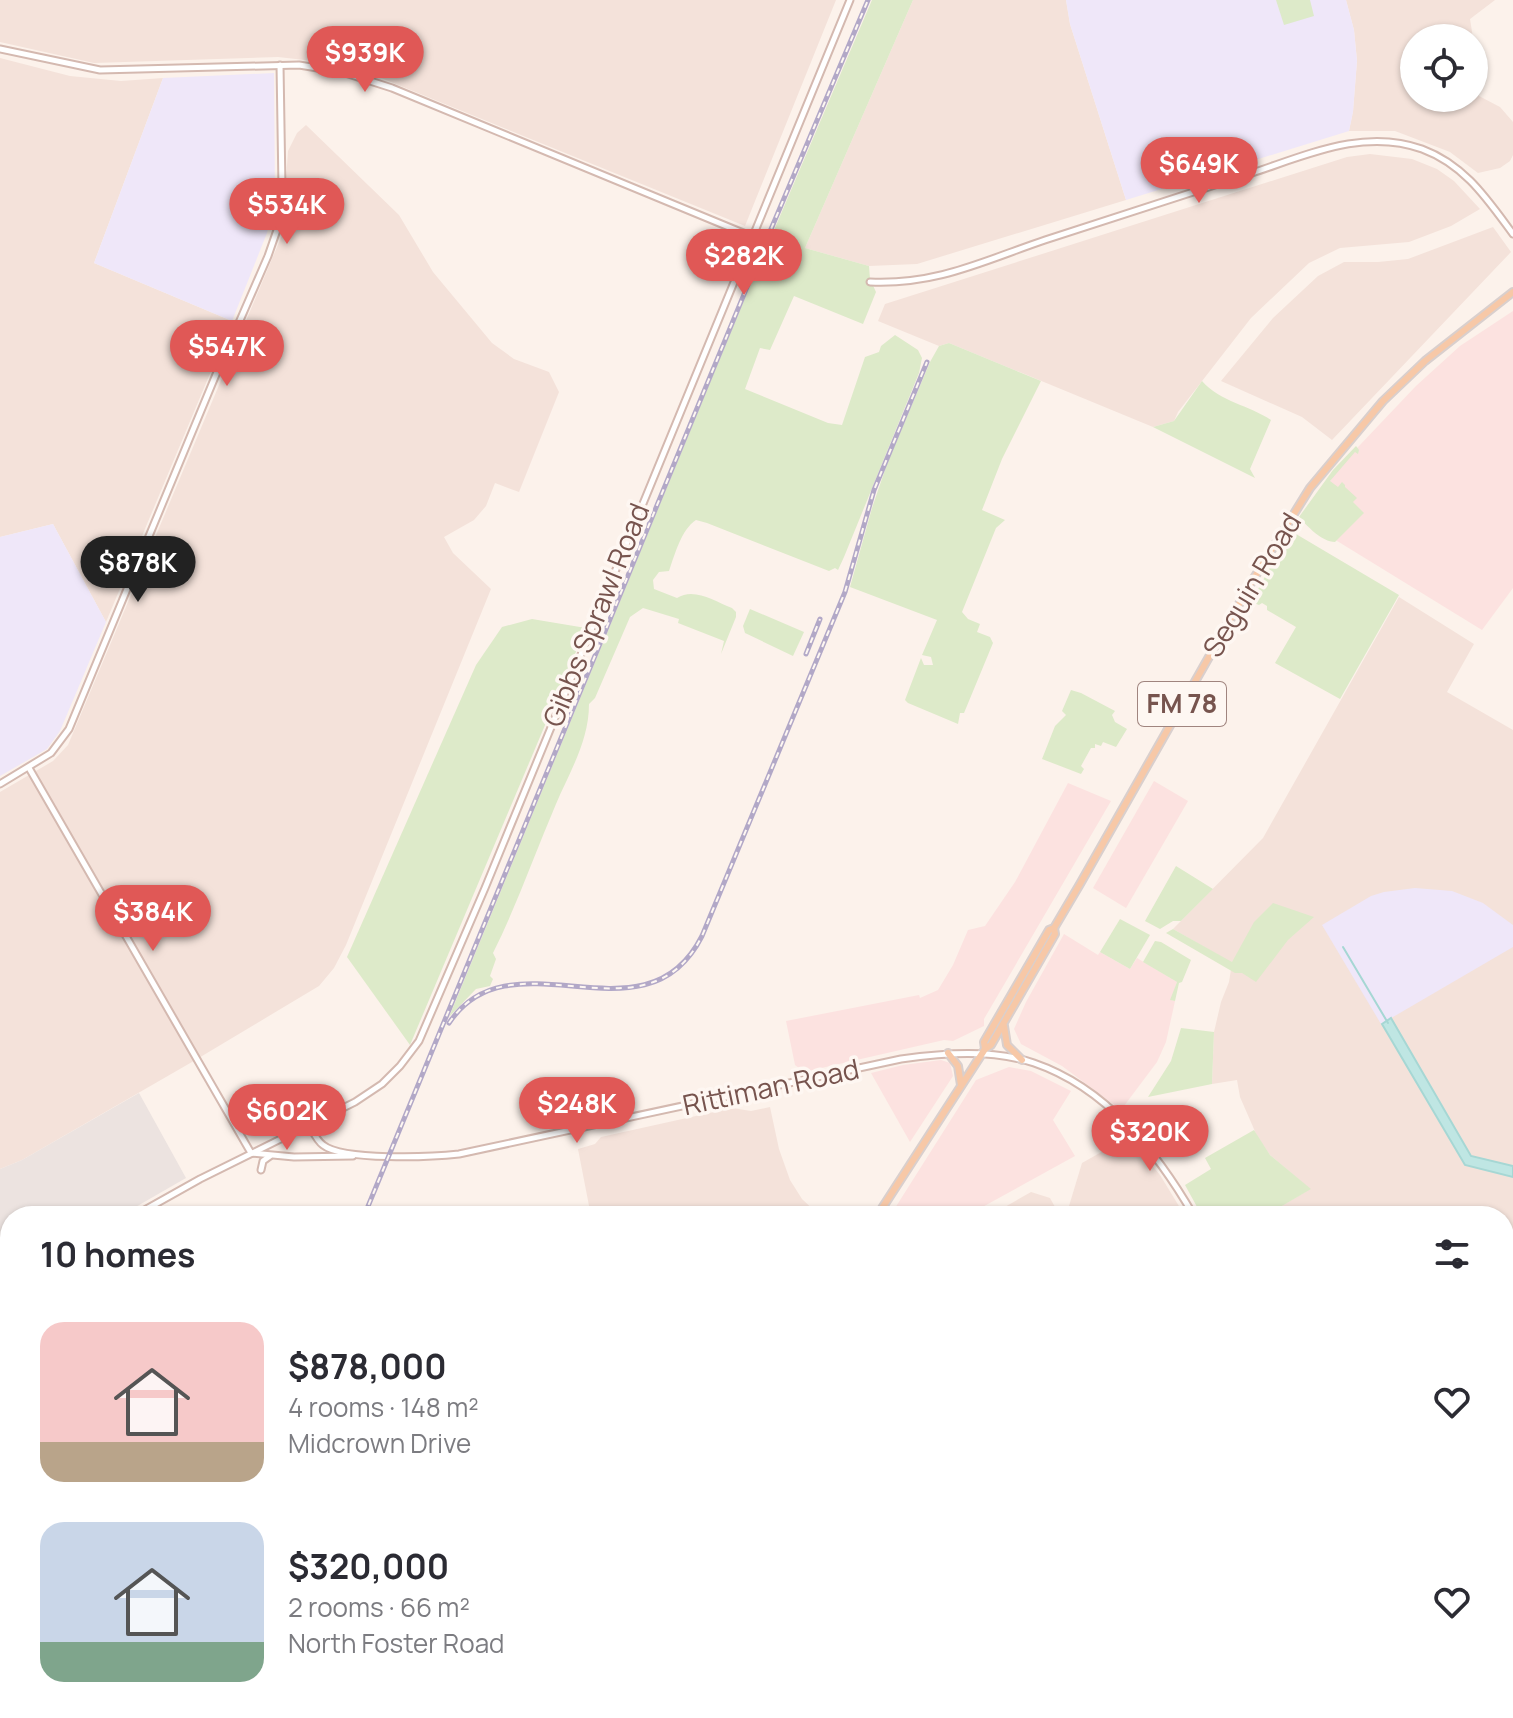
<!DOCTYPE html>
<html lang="en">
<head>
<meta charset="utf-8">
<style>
  body { margin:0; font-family:Manrope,sans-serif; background:#f2f2f3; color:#2b2b33; height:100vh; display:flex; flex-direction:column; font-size:30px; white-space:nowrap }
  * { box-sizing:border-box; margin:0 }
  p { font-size:26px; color:#7c7c81 }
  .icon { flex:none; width:44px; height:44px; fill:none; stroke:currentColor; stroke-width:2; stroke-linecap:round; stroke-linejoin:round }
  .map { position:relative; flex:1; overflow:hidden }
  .sheet { position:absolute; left:0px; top:1206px; width:1514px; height:512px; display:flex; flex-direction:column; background:#fff; border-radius:32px 32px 0 0; box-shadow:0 2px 6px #0004 }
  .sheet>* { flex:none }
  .tools { position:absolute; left:1400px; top:24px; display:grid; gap:16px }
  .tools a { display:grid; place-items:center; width:88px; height:88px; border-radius:50%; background:#fff; box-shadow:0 2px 6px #0004; font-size:40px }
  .price { position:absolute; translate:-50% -68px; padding:0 18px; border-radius:28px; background:#e05856; color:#fff; font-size:26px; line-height:52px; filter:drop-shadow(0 2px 4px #0008) }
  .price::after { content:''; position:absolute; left:50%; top:48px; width:24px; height:18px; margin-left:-12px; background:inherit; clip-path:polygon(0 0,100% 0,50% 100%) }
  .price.selected { background:#222; color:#fff }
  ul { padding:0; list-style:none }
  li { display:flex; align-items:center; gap:24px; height:200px; padding:0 40px }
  li span { display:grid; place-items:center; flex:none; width:224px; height:160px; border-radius:24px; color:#555 }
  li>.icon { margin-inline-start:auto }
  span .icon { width:96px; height:96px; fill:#fffc; stroke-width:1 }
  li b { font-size:34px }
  h2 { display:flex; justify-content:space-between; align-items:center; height:96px; padding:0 40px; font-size:34px }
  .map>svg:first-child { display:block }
  .residential { fill:#f4e2da }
  .commercial { fill:#fce2e0 }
  .industrial { fill:#ece3e0 }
  .education { fill:#efe7f9 }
  .green { fill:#ddeac9 }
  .water { fill:#bfe6e3; stroke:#a6d7d4; stroke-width:2 }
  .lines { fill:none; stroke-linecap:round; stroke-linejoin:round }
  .stream { stroke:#a6d7d4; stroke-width:2 }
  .river { stroke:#bfe6e3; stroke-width:8 }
  .secondary-casing { stroke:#d4b9b0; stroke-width:9 }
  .primary-casing { stroke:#d9cfcd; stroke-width:10 }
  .secondary { stroke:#fff; stroke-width:5 }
  .primary { stroke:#f7c8a7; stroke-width:6 }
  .rail-casing { stroke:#b2a8c7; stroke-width:5 }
  .rail { stroke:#fef7f2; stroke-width:2; stroke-dasharray:6; stroke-linecap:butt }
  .labels { text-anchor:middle; stroke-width:7; stroke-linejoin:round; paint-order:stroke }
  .shield { fill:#fef7f2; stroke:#a0857f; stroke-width:2 }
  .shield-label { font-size:26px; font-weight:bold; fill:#77544e }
  .street-label { font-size:28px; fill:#77544e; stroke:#fef7f2 }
</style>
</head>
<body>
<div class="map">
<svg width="1513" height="1718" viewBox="0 0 1513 1718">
  <rect width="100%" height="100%" fill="#fcf2eb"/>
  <g class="residential">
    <path d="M0 0H836L745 226 349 65 278 57 94 63 0 42Z"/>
    <path d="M913 0H1066L1070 24 1126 200 917 264 869 266 805 248Z"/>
    <path d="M1346 0H1495L1470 19 1473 38H1414V98H1474V50L1479 96 1500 107 1513 122V155L1510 161 1500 168 1478 173 1450 152 1395 131H1349L1353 111 1357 61 1354 30Z"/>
    <path d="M0 58 70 76 121 81 163 78 94 263 232 321 106 622 53 524 0 537Z"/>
    <path d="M306 125 399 215 433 272 492 343 514 359 549 372 559 392 519 492 495 483 486 506 474 520 444 537 453 553 491 589 346 945 334 968 319 986 192 1062 22 1160 0 1169V792L53 761 68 745 282 235 288 151 297 133Z"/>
    <path d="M1370 154 1412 159 1437 169 1454 181 1480 209 1451 226 1409 242 1340 248 1309 263 1251 318 1178 412 1174 421 1153 427 949 343 939 346 878 321 885 304 1347 157Z"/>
    <path d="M1493 227 1511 252 1332 440 1302 417 1221 381 1273 318 1318 276 1344 262H1378L1408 259Z"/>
    <path d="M1399 597 1474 644 1447 692 1513 730V1384L1504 1392V1216H1265L1310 1189 1270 1155 1257 1136 1240 1097 1237 1080 1212 1084 1214 1032 1221 1002 1229 982 1232 963 1173 929 1263 838Z"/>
    <path d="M770 1107 779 1149 790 1180 802 1199 820 1216H591L578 1149 595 1144 601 1137 732 1108 751 1111Z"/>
    <path d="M1128 1137 1160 1175 1185 1216H1066L1082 1163Z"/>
    <path d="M1031 1192 1050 1198 1060 1216H989Z"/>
    <path d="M1513 1406V1578L1504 1572V1490L1510 1486 1504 1477V1412Z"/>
    <path d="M619 1708H1370L1352 1718H605Z"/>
  </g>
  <g class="commercial">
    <path d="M1513 311V588L1482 630 1303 520 1341 465 1416 386 1460 346Z"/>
    <path d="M1154 781 1188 801 1126 908 1093 888Z"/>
    <path d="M1068 783 1111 801 984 1019V1026L953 1041 944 1040 804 1072 795 1065 786 1021 919 995 920 998 938 990 953 965 968 930 985 926 1015 882Z"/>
    <path d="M1064 934 1098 955 1100 952 1130 969 1137 958 1177 982 1171 1000 1175 1001 1166 1042 1157 1062 1121 1110 1062 1066 1021 1044 1014 1029 1026 1002Z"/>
    <path d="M941 1060 950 1063 953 1076 910 1142 871 1073 903 1065Z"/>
    <path d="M1009 1067 1031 1071 1071 1091 1053 1120 1075 1156 966 1216H890L976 1080Z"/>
  </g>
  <path class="industrial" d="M139 1093 186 1178 120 1216H10V1279L0 1285V1169L22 1160Z"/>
  <g class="education">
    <path d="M1066 0H1346L1354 30 1357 61 1353 112 1349 131 1126 200 1070 24Z"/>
    <path d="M274 73 275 200 267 233 232 321 94 263 163 78Z"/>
    <path d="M53 524 106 622 60 731 47 749 0 776V537Z"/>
    <path d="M1415 888 1452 891 1483 903 1513 925V947L1381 1024 1322 925 1371 896 1384 892Z"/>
  </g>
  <g class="green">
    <path d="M872 0H913L805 248 869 266 870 279 876 292 863 324 794 296 770 350 760 348 745 389 828 423 842 425 865 357 879 352 881 346 895 335 918 350 922 358 919 373 844 557 838 570 835 568 829 571 707 523 696 520C681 530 675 554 669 571L659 572 653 580 654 589 677 598C694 587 714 601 732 608L736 612V617L721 654 724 641 678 623 679 619 643 608 630 617 595 698 589 704C589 741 570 771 556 804 535 853 517 905 493 953L496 959 490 976 493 979 490 986 476 989 449 1017 737 317Z"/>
    <path d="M1276 0H1310L1314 16 1284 25Z"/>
    <path d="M949 343 1041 381 1002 459 982 510 1005 520 996 528 962 612 968 619 980 624 977 632 990 637 993 643 964 713H960L958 724 908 703 905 700 921 658 924 665H933L931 657 922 655 937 620 850 587 872 508 887 464 930 362 939 346Z"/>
    <path d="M1202 381C1220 402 1249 405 1271 420L1250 469 1255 478 1153 427 1174 421Z"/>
    <path d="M1356 446 1359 450 1358 454 1355 452 1330 481 1338 487 1342 482 1345 485V487L1357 498 1353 502 1364 513 1335 542C1322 542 1307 526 1299 517L1333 470Z"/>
    <path d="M1296 534 1399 595 1340 699 1275 663 1296 627 1267 610V606L1262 603 1259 605 1251 602 1284 542 1289 535Z"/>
    <path d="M750 609 804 632 793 656 745 633 743 626Z"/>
    <path d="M532 619 586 628 410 1045 347 957 476 665 502 627Z"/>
    <path d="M1071 690 1081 693 1115 711 1112 715 1115 722 1127 729 1116 747 1103 742 1101 746 1095 744V748H1091L1081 766 1084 769 1081 774 1042 759 1055 726 1066 715 1062 711Z"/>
    <path d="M1176 866 1213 889 1181 921H1173L1160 929 1145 921Z"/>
    <path d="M1273 903 1314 917 1288 940 1256 982 1242 973H1235L1166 933 1173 929 1232 962 1254 922Z"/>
    <path d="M1120 919 1150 935 1130 969 1100 952Z"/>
    <path d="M1155 941 1161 942 1191 960 1182 982 1179 983 1175 1001 1170 1000 1177 982 1143 962Z"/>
    <path d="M1181 1028 1214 1032 1212 1084 1148 1097 1171 1061Z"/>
    <path d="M1254 1130 1270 1155 1311 1189 1265 1216H1219L1217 1212 1212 1216H1202L1185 1185 1211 1169 1205 1158Z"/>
    <path d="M549 1708H619L605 1718H540Z"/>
  </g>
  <path class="water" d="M1391 1018 1471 1156 1513 1166V1177L1465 1165 1382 1024Z"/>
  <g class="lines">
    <path class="stream" d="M1343 947 1388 1023"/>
    <g class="river">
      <path d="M0 1610 5 1641 10 1648"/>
      <path d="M99 1708 112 1718"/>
    </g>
    <defs>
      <g id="secondary">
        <path d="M0 49 100 70 299 65 342 72 392 88 753 237"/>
        <path d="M870 282C937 285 983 261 1045 240 1114 217 1183 195 1252 173 1307 155 1364 128 1422 149 1465 165 1487 199 1513 234"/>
        <path d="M231 341 268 256 277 230 282 188 280 65"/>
        <path d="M29 768 251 1153"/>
        <path d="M0 784 51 753 69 729 222 360"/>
        <path d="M309 1124C313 1131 316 1140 323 1145 343 1161 432 1157 459 1154L901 1059C944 1053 992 1049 1034 1063 1107 1088 1157 1152 1194 1216"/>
        <path d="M251 1153 294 1157 353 1156"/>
        <path d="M261 1170 263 1161 270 1156"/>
        <path d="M134 1216 200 1179 355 1102 382 1084 400 1066 419 1041 485 888 850 0"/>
        <path d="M0 1294 10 1288"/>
        <path d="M1504 1403 1513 1396"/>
        <path d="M1480 1708 1486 1718"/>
      </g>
      <g id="primary">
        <path d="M1004 1026 1007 1045 1022 1060"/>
        <path d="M985 1049 991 1045 1055 934 1054 928"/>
        <path d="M948 1053 958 1066 961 1085"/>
        <path d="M877 1216 985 1049 984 1042 1049 930 1054 928 1080 884 1251 583 1310 488 1383 401 1425 361 1513 292"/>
        <path d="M511 1718 521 1708"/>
      </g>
    </defs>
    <use href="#secondary" class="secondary-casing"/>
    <use href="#primary" class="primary-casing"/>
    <use href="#secondary" class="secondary"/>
    <use href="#primary" class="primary"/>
    <defs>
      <g id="rail">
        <path d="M806 654 820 619"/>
        <path d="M449 1023C512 929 645 1049 702 936L845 592 874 490 927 362"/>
        <path d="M364 1216 766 241 868 0"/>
        <path d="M160 1718 165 1708"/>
      </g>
    </defs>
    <use href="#rail" class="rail-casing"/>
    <use href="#rail" class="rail"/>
  </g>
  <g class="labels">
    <rect class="shield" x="1138" y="682" width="88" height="44" rx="6"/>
    <g class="shield-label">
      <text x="1182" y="713">FM 78</text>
    </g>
    <g class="street-label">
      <text transform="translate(1252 585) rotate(-59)" y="10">Seguin Road</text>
      <text transform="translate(596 615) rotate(-68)" y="10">Gibbs Sprawl Road</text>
      <text transform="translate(771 1087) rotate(-12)" y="10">Rittiman Road</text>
    </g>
  </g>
</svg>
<div class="tools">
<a><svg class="icon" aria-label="locate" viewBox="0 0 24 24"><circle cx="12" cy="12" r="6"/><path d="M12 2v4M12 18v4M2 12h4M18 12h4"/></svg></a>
</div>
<b class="price" style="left:365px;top:94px">$939K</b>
<b class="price" style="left:1199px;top:205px">$649K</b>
<b class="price" style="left:287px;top:246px">$534K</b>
<b class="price" style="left:744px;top:297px">$282K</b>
<b class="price" style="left:227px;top:388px">$547K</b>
<b class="price selected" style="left:138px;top:604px">$878K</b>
<b class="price" style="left:153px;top:953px">$384K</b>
<b class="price" style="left:577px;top:1145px">$248K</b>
<b class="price" style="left:287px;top:1152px">$602K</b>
<b class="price" style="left:1150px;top:1173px">$320K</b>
<section class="sheet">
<h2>10 homes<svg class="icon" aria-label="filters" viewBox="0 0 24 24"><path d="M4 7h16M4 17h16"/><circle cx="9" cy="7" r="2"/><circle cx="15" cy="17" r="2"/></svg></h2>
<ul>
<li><span style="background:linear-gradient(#f6c9c9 75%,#b9a48a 0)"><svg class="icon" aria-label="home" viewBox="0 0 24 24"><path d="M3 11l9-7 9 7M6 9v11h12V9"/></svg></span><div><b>$878,000</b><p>4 rooms · 148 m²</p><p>Midcrown Drive</p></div><svg class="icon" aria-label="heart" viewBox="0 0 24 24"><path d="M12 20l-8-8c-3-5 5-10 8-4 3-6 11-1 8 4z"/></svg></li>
<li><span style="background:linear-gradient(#c9d6e8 75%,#7fa58c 0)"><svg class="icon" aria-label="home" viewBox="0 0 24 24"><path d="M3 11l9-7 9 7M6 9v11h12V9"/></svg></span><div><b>$320,000</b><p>2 rooms · 66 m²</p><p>North Foster Road</p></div><svg class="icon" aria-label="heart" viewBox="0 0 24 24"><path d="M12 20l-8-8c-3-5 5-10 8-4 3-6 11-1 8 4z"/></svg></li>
</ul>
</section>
</div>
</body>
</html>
